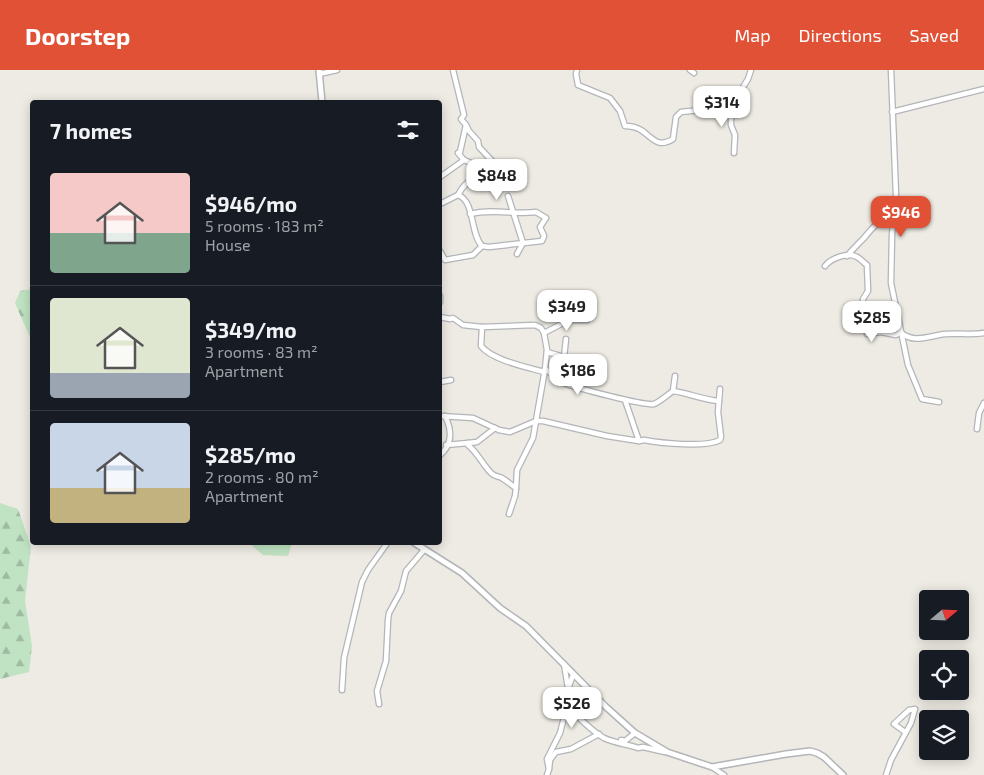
<!DOCTYPE html>
<html lang="en">
<head>
<meta charset="utf-8">
<style>
  body { margin:0; font-family:"Exo 2",sans-serif; background:#20242c; color:#f1f3f6; height:100vh; display:flex; flex-direction:column; font-size:19px; white-space:nowrap }
  * { box-sizing:border-box; margin:0 }
  p { font-size:16px; color:#9ea1a6 }
  .icon { flex:none; width:28px; height:28px; fill:none; stroke:currentColor; stroke-width:2; stroke-linecap:round; stroke-linejoin:round }
  .map { position:relative; flex:1; overflow:hidden }
  .details { position:absolute; left:30px; top:30px; width:412px; height:445px; display:flex; flex-direction:column; background:#171b24; border-radius:5px; box-shadow:0 2px 12px #0003 }
  .details>* { flex:none }
  .needle { width:32px; rotate:71deg }
  .buttons { position:absolute; left:919px; top:520px; display:grid; gap:10px }
  .buttons a { display:grid; place-items:center; width:50px; height:50px; border-radius:5px; background:#171b24; box-shadow:0 2px 12px #0003; font-size:25px }
  .price { position:absolute; translate:-50% -42px; padding:0 11px; border-radius:10px; background:#fff; color:#222; font-size:16px; line-height:32px; filter:drop-shadow(0 1px 2px #0008) }
  .price::after { content:''; position:absolute; left:50%; top:30px; width:15px; height:11px; margin-left:-8px; background:inherit; clip-path:polygon(0 0,100% 0,50% 100%) }
  .price.current { background:#e05135; color:#fff }
  ul { padding:0; list-style:none }
  li { display:flex; align-items:center; gap:15px; height:125px; padding:0 20px }
  li+li { border-top:1px solid #363941 }
  li span { display:grid; place-items:center; flex:none; width:140px; height:100px; border-radius:5px; color:#555 }
  li>.icon { margin-inline-start:auto }
  span .icon { width:60px; height:60px; fill:#fffc; stroke-width:1 }
  li b { font-size:21px }
  h2 { display:flex; justify-content:space-between; align-items:center; height:60px; padding:0 20px; font-size:21px }
  header { display:flex; align-items:center; gap:30px; box-sizing:border-box; height:70px; padding:0 25px; background:#e05135; color:#fff }
  header strong { font-size:24px }
  nav { display:flex; gap:28px; margin-inline-start:auto; font-size:18px }
  .map>svg:first-child { display:block }
  .grass { fill:#c0e3c3 }
  .forest { fill:url(#forest-firs) }
  .lines { fill:none; stroke-linecap:round; stroke-linejoin:round }
  .minor-casing { stroke:#b3b5b9; stroke-width:7 }
  .tertiary-casing { stroke:#b3b5b9; stroke-width:8 }
  .minor { stroke:#fff; stroke-width:4.5 }
  .tertiary { stroke:#fff; stroke-width:5 }
</style>
</head>
<body>
<header>
<strong>Doorstep</strong>
<nav><a>Map</a><a>Directions</a><a>Saved</a></nav>
</header>
<div class="map">
<svg width="984" height="705" viewBox="0 0 984 705">
  <defs>
    <pattern id="forest-firs" width="22" height="20" patternUnits="userSpaceOnUse" patternTransform="scale(1.25)"><rect width="22" height="20" fill="#c0e3c3"/><path d="M5 1l3.5 6h-7zM16 11l3.5 6h-7z" fill="#9fbba2"/></pattern>
  </defs>
  <rect width="100%" height="100%" fill="#edebe3"/>
  <path class="grass" d="M249 473H292L288 486 263 485Z"/>
  <g class="forest">
    <path d="M32 219V276V272L15 233 20 221Z"/>
    <path d="M0 433 18 439 31 477 25 531 32 576 29 602 0 609Z"/>
  </g>
  <g class="lines">
    <defs>
      <g id="minor">
        <path d="M453 0 464 45 461 49 466 55 460 82 458 83 464 90"/>
        <path d="M577 0 576 4 578 15 610 28 620 41 625 56C631 56 636 57 641 60 652 67 657 79 673 69L676 47 681 42 729 37 736 38"/>
        <path d="M690 0 694 3"/>
        <path d="M891 0 896 125 892 164 891 213 908 295 922 329 939 332"/>
        <path d="M319 4 337 0"/>
        <path d="M892 42 984 19"/>
        <path d="M734 83 735 65 731 55V48L736 38 740 22 748 9 751 0"/>
        <path d="M440 107 464 90 476 95 478 99 484 102"/>
        <path d="M458 125C468 105 484 107 494 93L479 77 478 71 469 61 466 55"/>
        <path d="M508 126 523 173 517 184"/>
        <path d="M440 134 458 125C475 131 470 164 482 176L489 177 542 171 544 166 540 157 546 148 536 142C514 145 494 138 470 144"/>
        <path d="M440 181 445 190 473 185 482 176"/>
        <path d="M847 186C852 180 858 174 864 168 873 157 878 150 893 149"/>
        <path d="M825 196C831 188 848 182 857 187 861 189 864 193 867 195L868 221 863 229V237L865 244 867 264 881 262 896 265 900 262C914 274 928 266 945 264 958 263 971 265 984 263"/>
        <path d="M440 226V232"/>
        <path d="M440 247 450 249 453 248 463 255 482 257 535 255 541 258 544 263 547 280 545 299 533 368 517 400 516 418"/>
        <path d="M482 257 481 276C492 290 526 297 544 302"/>
        <path d="M544 263 569 250H587"/>
        <path d="M547 282 564 287 577 306 571 311 570 315"/>
        <path d="M564 287 566 269"/>
        <path d="M545 299C552 303 556 310 564 313 576 318 645 336 654 334 661 331 667 325 673 321L675 306"/>
        <path d="M440 312 451 310"/>
        <path d="M673 321C688 323 704 330 719 331"/>
        <path d="M625 330 639 371"/>
        <path d="M440 346 473 348 499 360 510 362 536 351H543L607 366 639 371 644 370C660 373 706 378 720 370L721 367 718 342 720 319"/>
        <path d="M495 358 477 372 468 373V375C478 383 482 394 491 403 495 407 498 406 502 408 507 411 511 415 516 418L515 426 509 444"/>
        <path d="M977 359 979 343 984 333"/>
        <path d="M446 375 468 373"/>
        <path d="M440 385C453 374 452 360 445 346"/>
        <path d="M564 594 568 618"/>
        <path d="M342 620 344 588 362 512 368 500 388 472"/>
        <path d="M568 632C570 642 595 663 604 668 614 673 627 674 638 678L643 677 665 682"/>
        <path d="M379 634 377 621 386 591 388 550 389 543 401 521 406 501 424 480"/>
        <path d="M621 670 625 671 635 663"/>
        <path d="M712 697 724 705"/>
        <path d="M549 699 550 690 556 682 571 679 599 664"/>
        <path d="M547 705 549 699 547 689 560 663 568 632V619L573 605"/>
        <path d="M886 705 891 690 911 653 915 639 909 640 894 654 905 662"/>
      </g>
      <g id="tertiary">
        <path d="M319 0 322 32"/>
        <path d="M413 472 462 503 500 538 526 556 605 636 635 663 667 682 712 697 786 684 810 681 817 683 824 687 843 705"/>
      </g>
    </defs>
    <use href="#minor" class="minor-casing"/>
    <use href="#tertiary" class="tertiary-casing"/>
    <use href="#minor" class="minor"/>
    <use href="#tertiary" class="tertiary"/>
  </g>
</svg>
<div class="buttons">
<a><svg class="needle" viewBox="-14 -14 28 28"><path d="M0-13l5 13h-10z" fill="#e53935"/><path d="M0 13l5-13h-10z" fill="#9ea1a6"/></svg></a>
<a><svg class="icon" aria-label="locate" viewBox="0 0 24 24"><circle cx="12" cy="12" r="6"/><path d="M12 2v4M12 18v4M2 12h4M18 12h4"/></svg></a>
<a><svg class="icon" aria-label="layers" viewBox="0 0 24 24"><path d="M12 4l9 5-9 5-9-5zM3 14l9 5 9-5"/></svg></a>
</div>
<b class="price" style="left:722px;top:58px">$314</b>
<b class="price" style="left:497px;top:131px">$848</b>
<b class="price current" style="left:901px;top:168px">$946</b>
<b class="price" style="left:567px;top:262px">$349</b>
<b class="price" style="left:872px;top:273px">$285</b>
<b class="price" style="left:578px;top:326px">$186</b>
<b class="price" style="left:572px;top:659px">$526</b>
<section class="details">
<h2>7 homes<svg class="icon" aria-label="filters" viewBox="0 0 24 24"><path d="M4 7h16M4 17h16"/><circle cx="9" cy="7" r="2"/><circle cx="15" cy="17" r="2"/></svg></h2>
<ul>
<li><span style="background:linear-gradient(#f6c9c9 60%,#7fa58c 0)"><svg class="icon" aria-label="home" viewBox="0 0 24 24"><path d="M3 11l9-7 9 7M6 9v11h12V9"/></svg></span><div><b>$946/mo</b><p>5 rooms · 183 m²</p><p>House</p></div></li>
<li><span style="background:linear-gradient(#dfe7d0 75%,#9aa5b1 0)"><svg class="icon" aria-label="home" viewBox="0 0 24 24"><path d="M3 11l9-7 9 7M6 9v11h12V9"/></svg></span><div><b>$349/mo</b><p>3 rooms · 83 m²</p><p>Apartment</p></div></li>
<li><span style="background:linear-gradient(#c9d6e8 65%,#c2b280 0)"><svg class="icon" aria-label="home" viewBox="0 0 24 24"><path d="M3 11l9-7 9 7M6 9v11h12V9"/></svg></span><div><b>$285/mo</b><p>2 rooms · 80 m²</p><p>Apartment</p></div></li>
</ul>
</section>
</div>
</body>
</html>
